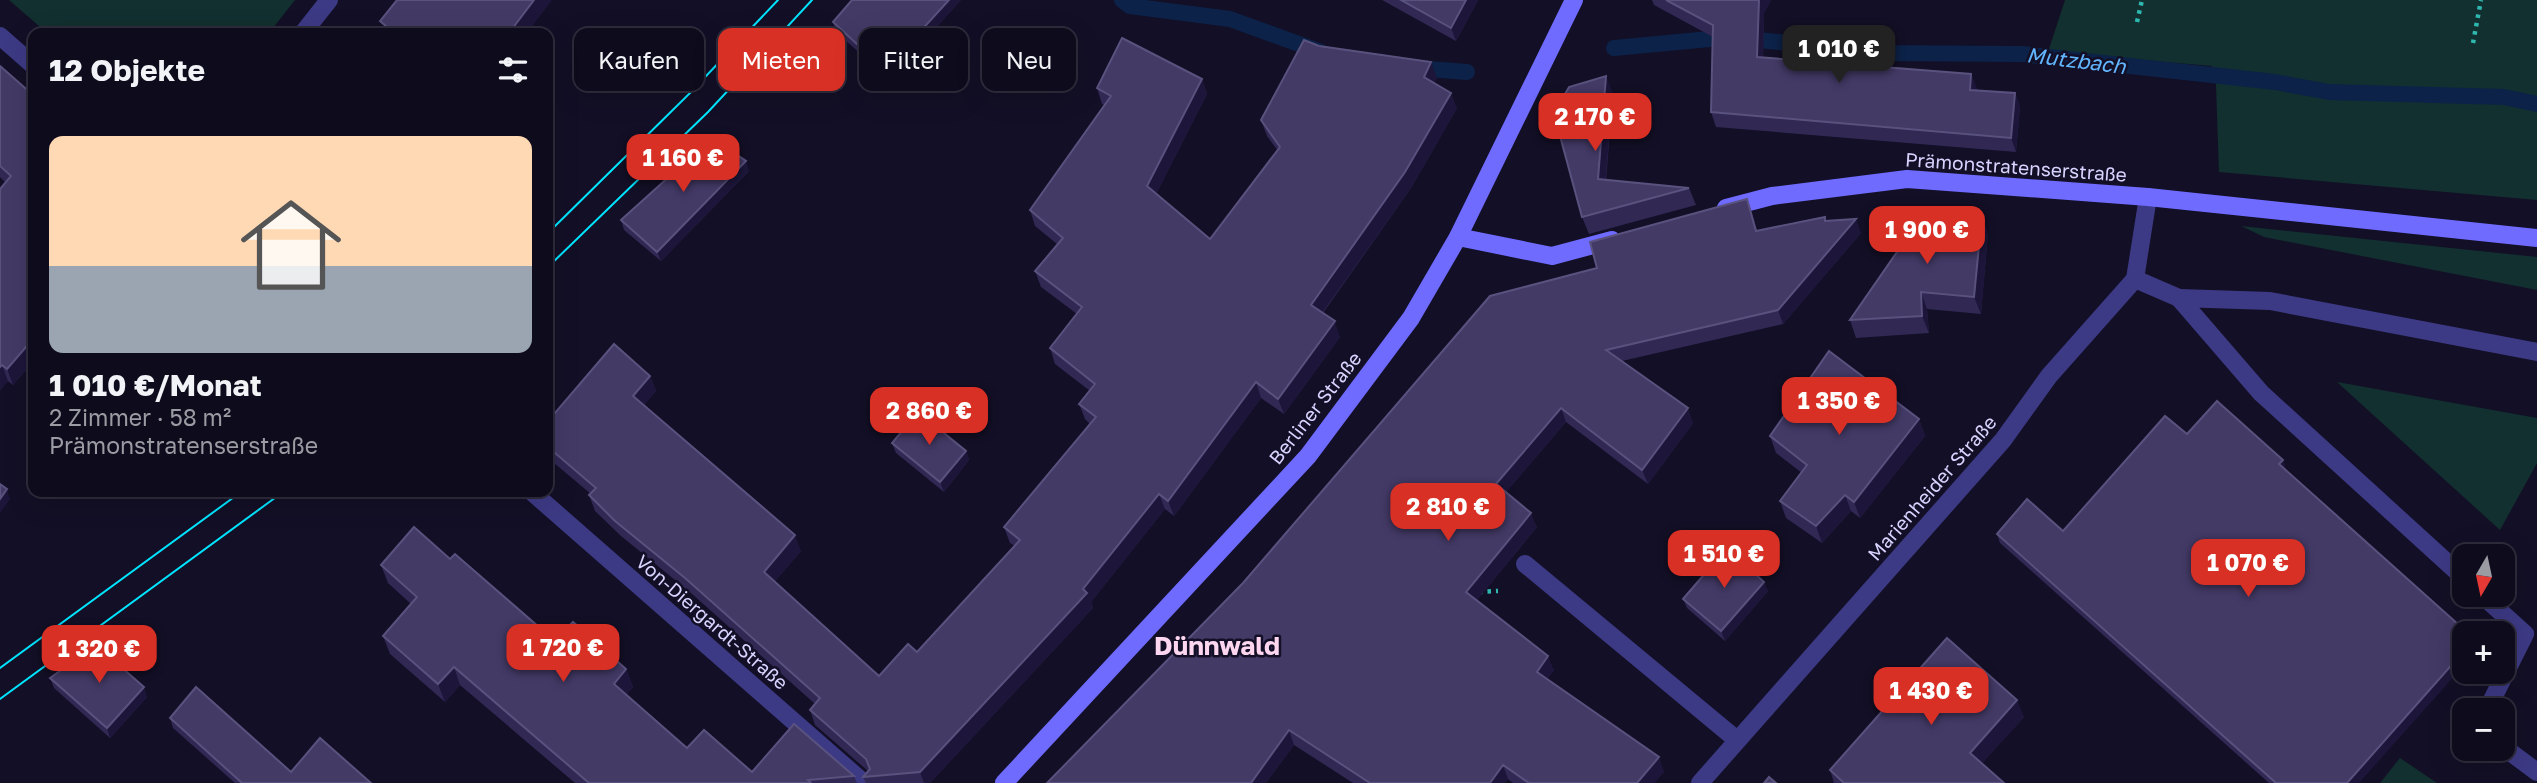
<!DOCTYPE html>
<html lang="de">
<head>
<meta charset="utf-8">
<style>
  body { margin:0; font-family:"Golos Text",sans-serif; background:#1c1929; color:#f1f3f6; height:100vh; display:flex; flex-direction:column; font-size:26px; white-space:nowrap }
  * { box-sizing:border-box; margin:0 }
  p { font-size:23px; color:#9b9ba3 }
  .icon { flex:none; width:38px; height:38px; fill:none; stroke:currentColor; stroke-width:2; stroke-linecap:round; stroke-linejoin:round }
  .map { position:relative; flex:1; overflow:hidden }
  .details { position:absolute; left:28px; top:28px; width:525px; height:469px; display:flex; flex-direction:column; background:#0e0b1c; border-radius:14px; box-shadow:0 7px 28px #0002,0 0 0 2px #2e2b3b }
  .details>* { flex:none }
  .banner { position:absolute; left:574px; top:28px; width:665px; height:63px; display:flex; gap:14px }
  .needle { width:46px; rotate:189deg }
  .buttons { position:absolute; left:2452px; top:544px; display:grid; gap:14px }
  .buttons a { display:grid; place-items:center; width:63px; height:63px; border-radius:14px; background:#0e0b1c; box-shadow:0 7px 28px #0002,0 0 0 2px #2e2b3b; font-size:35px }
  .price { position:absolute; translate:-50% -60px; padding:0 16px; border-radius:14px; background:#d93025; color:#fff; font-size:23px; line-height:46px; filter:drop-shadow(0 2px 4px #0008) }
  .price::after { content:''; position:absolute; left:50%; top:42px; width:21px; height:16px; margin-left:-10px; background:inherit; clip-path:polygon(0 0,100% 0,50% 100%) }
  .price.selected { background:#222; color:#fff }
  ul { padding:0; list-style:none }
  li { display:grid; align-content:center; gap:14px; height:371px; padding:0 21px }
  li+li { border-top:2px solid #2e2b3b }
  li span { display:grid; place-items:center; height:217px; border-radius:14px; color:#555 }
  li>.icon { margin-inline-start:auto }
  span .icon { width:126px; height:126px; fill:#fffc; stroke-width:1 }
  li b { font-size:30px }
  h2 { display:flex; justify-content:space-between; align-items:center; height:84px; padding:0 21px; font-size:30px }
  .pill { padding:0 24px; border-radius:14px; background:#0e0b1c; box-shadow:0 7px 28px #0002,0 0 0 2px #2e2b3b; font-size:24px; line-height:63px }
  .pill.selected { background:#d93025; color:#fff }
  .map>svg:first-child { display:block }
  .green { fill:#12302f }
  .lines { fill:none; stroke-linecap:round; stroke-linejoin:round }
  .stream { stroke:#0c2248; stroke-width:16 }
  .path { stroke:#2fb8b0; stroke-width:4.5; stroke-dasharray:3.5 5; stroke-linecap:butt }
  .lane { stroke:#3d3a85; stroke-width:18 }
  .street { stroke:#3d3a85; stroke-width:18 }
  .secondary { stroke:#6f6bff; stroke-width:18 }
  .tram { stroke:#00e5ff; stroke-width:2 }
  .wall { fill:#312854 }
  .shaded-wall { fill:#1d163a }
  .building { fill:#433a66; stroke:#5a527e; stroke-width:2 }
  .labels { text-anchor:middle; stroke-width:5; stroke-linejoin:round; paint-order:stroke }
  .street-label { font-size:19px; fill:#d9d4ff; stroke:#130f26 }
  .water-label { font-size:21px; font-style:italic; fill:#62b6ff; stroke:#130f26 }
  .district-label { font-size:26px; font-weight:bold; fill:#ffd6f0; stroke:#130f26 }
</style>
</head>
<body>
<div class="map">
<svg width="2537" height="783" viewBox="0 0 2537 783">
  <rect width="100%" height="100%" fill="#130f26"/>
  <g class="green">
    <path d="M9 0H295L269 33H47Z"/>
    <path d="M2065 0H2537V200L2219 172 2216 85 2212 66 2048 52Z"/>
    <path d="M2241 226 2537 257V290L2264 237Z"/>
    <path d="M2337 382 2537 418V463L2500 530Z"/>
    <path d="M2400 758 2437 783H2380Z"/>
  </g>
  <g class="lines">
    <g class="stream">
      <path d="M1122 0 1130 6 1230 19 1321 52"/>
      <path d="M1614 48 1731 37 1880 53 2022 54 2275 82 2329 92 2504 97 2537 104"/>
      <path d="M1415 68 1467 72"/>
    </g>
    <g class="path">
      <path d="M2137 22 2142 0"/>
      <path d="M2473 43 2481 0"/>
      <path d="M1479 592 1498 591"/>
    </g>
    <g class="lane">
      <path d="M2135 279 2179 298"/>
      <path d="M1525 564 1737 740"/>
      <path d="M2464 578 2261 393 2179 298 2270 301 2537 352"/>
      <path d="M2482 595 2525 634 2487 710"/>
      <path d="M2502 746 2537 772"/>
    </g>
    <g class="street">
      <path d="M303 33 329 0"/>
      <path d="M0 36 33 65"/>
      <path d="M532 492 864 783"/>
      <path d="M1700 783 2003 440 2049 376 2135 279 2148 197"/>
    </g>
    <g class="secondary">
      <path d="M1726 208 1772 196 1907 179 2148 197 2537 238"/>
      <path d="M1458 237 1552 256 1612 240"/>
      <path d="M1004 783 1308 456 1411 318 1458 237 1574 0"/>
    </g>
    <g class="tram">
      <path d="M548 233 690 93 778 0"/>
      <path d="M548 267 708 112 812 0"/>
      <path d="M0 668 241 492"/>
      <path d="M0 699 283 492"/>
    </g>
  </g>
  <g class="wall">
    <path d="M961 0 889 79 836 32 833 22Z"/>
    <path d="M1382 0H1478L1456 41Z"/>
    <path d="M1652 0H1771L1764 13 1763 58 1971 74 1977 90 2015 93 2020 107 2016 152 1716 127 1711 112 1713 37 1654 5Z"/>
    <path d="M1319 46 1437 78 1434 83 1457 108 1411 188 1323 313 1340 337 1284 414 1261 398 1174 516 1165 509 1091 602 1093 608 930 783H866L863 777 868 771 815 725 810 710 815 704 691 593 621 536 595 511 589 495 591 494 548 458V421L650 376 656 391 644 405 801 551 775 581 879 676 917 652 1015 546 1010 543 1004 527 1090 424 1085 419 1079 404 1090 391 1055 364 1050 348 1077 314 1041 287 1035 271 1057 244 1035 226 1030 210 1104 105 1102 104 1097 88 1202 79 1207 94 1156 194 1210 239 1278 151 1267 136 1261 120Z"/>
    <path d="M0 66 33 95V362L13 385 8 381 0 390V189L6 183 0 177Z"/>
    <path d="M1613 94 1606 180 1689 188 1696 205 1589 234 1582 217Z"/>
    <path d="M749 171 661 261 624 230 621 220Z"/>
    <path d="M1752 213 1757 231 1826 221 1861 233 1783 324 1622 361 1693 423 1648 484 1566 422 1506 492 1537 527 1477 600 1554 670 1547 679 1664 772 1654 783H1513L1508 779 1505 783H1353L1294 745 1266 783H1047L1597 268Z"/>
    <path d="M1988 233 1981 314 1927 309 1929 333 1856 338 1850 320Z"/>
    <path d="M1919 419 1925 436 1860 518 1851 511 1822 543 1786 518 1780 501 1802 473 1776 453 1770 436Z"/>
    <path d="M892 443 966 451 969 460 944 492 896 453Z"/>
    <path d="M2063 531 2359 783H2269L2000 543 1997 534Z"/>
    <path d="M450 559 555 641 626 669 633 687 626 695 687 748 752 772 854 776 857 783H575L460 685 445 702 390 654 383 636 411 604 388 583 381 565Z"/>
    <path d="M1768 591 1725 641 1687 608 1683 599Z"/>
    <path d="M50 678 147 697 110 738 54 688Z"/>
    <path d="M2024 717 1982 763 2004 783H1834L1830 770Z"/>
    <path d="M170 718 291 772 371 783H235L173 728Z"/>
  </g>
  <g class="shaded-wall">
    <path d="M534 0H552L527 33H509Z"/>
    <path d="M949 0H961L889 79 885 70Z"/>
    <path d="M1466 0H1478L1456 41 1451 28Z"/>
    <path d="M1759 0H1771L1764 13 1763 72 1757 57Z"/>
    <path d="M1431 62 1437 78 1429 92 1424 77Z"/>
    <path d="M1971 74 1977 88 1976 104 1970 90Z"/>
    <path d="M1606 76 1613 94 1604 196 1598 179Z"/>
    <path d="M1202 79 1207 94 1152 202 1147 186Z"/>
    <path d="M1451 93 1457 108 1411 188 1317 320 1311 305Z"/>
    <path d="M2015 93 2020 107 2016 152 2011 138Z"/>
    <path d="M746 161 749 171 661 261 657 252Z"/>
    <path d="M1747 199 1752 213 1761 245 1756 231Z"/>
    <path d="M1982 215 1988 233 1981 314 1974 297Z"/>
    <path d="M1856 219 1861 233 1783 324 1778 310Z"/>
    <path d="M1921 292 1927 309 1929 333 1922 316Z"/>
    <path d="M1335 321 1340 337 1284 414 1278 399Z"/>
    <path d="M33 339V362L13 385 7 369Z"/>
    <path d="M2 365 8 381 0 390V367Z"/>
    <path d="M650 376 656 391 639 411 633 396Z"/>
    <path d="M1256 382 1261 398 1174 516 1168 501Z"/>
    <path d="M1561 408 1566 422 1501 498 1496 484Z"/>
    <path d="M1688 408 1693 423 1648 484 1642 470Z"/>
    <path d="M1919 419 1925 436 1860 518 1854 502Z"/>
    <path d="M966 451 969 460 944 492 940 482Z"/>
    <path d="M2283 460 2286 469 2279 464Z"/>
    <path d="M7 489 10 499 0 513V499Z"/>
    <path d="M1159 494 1165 509 1091 602 1093 608 930 783H924L920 772 1083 589Z"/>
    <path d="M1845 495 1851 511 1822 543 1816 526Z"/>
    <path d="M1531 513 1537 527 1472 606 1466 592Z"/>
    <path d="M795 535 801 551 770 587 764 572Z"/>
    <path d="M1764 582 1768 591 1725 641 1721 631Z"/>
    <path d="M2464 651V665L2359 783H2347Z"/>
    <path d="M1548 656 1554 670 1542 687 1537 672Z"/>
    <path d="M454 667 460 685 445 702 438 684Z"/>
    <path d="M626 669 633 687 620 702 614 684Z"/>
    <path d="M144 687 147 697 110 738 107 728Z"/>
    <path d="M2017 700 2024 717 1976 770 1970 753Z"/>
    <path d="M1289 730 1294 745 1266 783H1251Z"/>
    <path d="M1659 757 1664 772 1654 783H1637Z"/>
    <path d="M1503 765 1508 779 1505 783H1490Z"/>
  </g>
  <g class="building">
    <path d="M397 0H534L509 33H381L387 27 380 21Z"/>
    <path d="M852 0H949L885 70 833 22Z"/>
    <path d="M1401 0H1466L1451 28Z"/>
    <path d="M1666 0H1759L1757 57 1971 74 1970 90 2015 93 2011 138 1711 112 1713 25Z"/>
    <path d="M1122 38 1202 79 1147 186 1210 239 1280 147 1261 120 1304 40 1319 46 1431 62 1424 77 1451 93 1405 172 1311 305 1335 321 1278 399 1256 382 1168 501 1159 494 1083 589 1087 593 920 772 863 777 870 769 866 759 810 710 820 698 685 578 615 521 589 495 596 488 548 447V421L614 344 650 376 633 396 795 535 764 572 879 676 908 644 917 652 1020 540 1004 527 1096 417 1079 404 1095 384 1050 348 1082 307 1035 271 1063 238 1030 210 1111 96 1097 88Z"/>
    <path d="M0 66 33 95V339L7 369 2 365 0 367V189L11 176 0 166Z"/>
    <path d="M1606 76 1598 179 1689 188 1582 217 1560 136 1561 101 1569 87Z"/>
    <path d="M712 138 746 161 657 252 621 220Z"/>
    <path d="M1747 199 1756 231 1825 217V221L1856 219 1778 310 1606 350 1688 408 1642 470 1561 408 1496 484 1531 513 1466 592 1548 656 1537 672 1659 757 1637 783H1529L1503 765 1490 783H1370L1289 730 1251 783H1047L1243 583 1490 296 1597 268 1590 242Z"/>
    <path d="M1926 210 1982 215 1974 297 1921 292 1922 316 1850 320Z"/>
    <path d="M1829 351 1919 419 1854 502 1845 495 1816 526 1780 501 1807 465 1770 436Z"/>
    <path d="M2217 401 2283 460 2279 464 2469 634H2464V651L2347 783H2276L1997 534 2027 499 2063 531 2165 416 2187 434Z"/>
    <path d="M918 412 966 451 940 482 892 443Z"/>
    <path d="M0 484 7 489 0 499Z"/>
    <path d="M414 527 450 559 455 554 555 641 573 622 626 669 614 684 687 748 704 730 752 772 794 724 854 776 808 780 811 783H589L454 667 438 684 383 636 417 597 381 565Z"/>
    <path d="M1727 548 1764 582 1721 631 1683 599Z"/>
    <path d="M1947 638 2017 700 1970 753 2004 783H1844L1830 770Z"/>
    <path d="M96 645 144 687 107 728 50 678Z"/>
    <path d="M196 687 291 772 320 738 371 783H242L170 718Z"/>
    <path d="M1769 777 1776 783H1764Z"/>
  </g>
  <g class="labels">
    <g class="street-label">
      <text transform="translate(2016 167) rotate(4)" y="7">Prämonstratenserstraße</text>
      <text transform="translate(1315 408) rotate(-52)" y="7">Berliner Straße</text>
      <text transform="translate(1932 488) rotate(-49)" y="7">Marienheider Straße</text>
      <text transform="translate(712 622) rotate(41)" y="7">Von-Diergardt-Straße</text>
    </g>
    <g class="water-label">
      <text transform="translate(2076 61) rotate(7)" y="7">Mutzbach</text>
    </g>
    <g class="district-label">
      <text x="1217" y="655">Dünnwald</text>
    </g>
  </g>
</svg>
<div class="buttons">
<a><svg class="needle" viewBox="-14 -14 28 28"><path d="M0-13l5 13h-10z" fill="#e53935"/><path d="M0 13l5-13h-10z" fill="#9b9ba3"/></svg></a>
<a>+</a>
<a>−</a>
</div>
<b class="price selected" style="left:1839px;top:85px">1 010 €</b>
<b class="price" style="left:1595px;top:153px">2 170 €</b>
<b class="price" style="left:683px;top:194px">1 160 €</b>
<b class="price" style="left:1927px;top:266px">1 900 €</b>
<b class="price" style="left:1839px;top:437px">1 350 €</b>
<b class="price" style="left:929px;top:447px">2 860 €</b>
<b class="price" style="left:1448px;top:543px">2 810 €</b>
<b class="price" style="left:1724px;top:590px">1 510 €</b>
<b class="price" style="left:2248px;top:599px">1 070 €</b>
<b class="price" style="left:563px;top:684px">1 720 €</b>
<b class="price" style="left:99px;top:685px">1 320 €</b>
<b class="price" style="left:1931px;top:727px">1 430 €</b>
<div class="banner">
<a class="pill">Kaufen</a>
<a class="pill selected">Mieten</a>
<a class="pill">Filter</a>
<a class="pill">Neu</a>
</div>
<section class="details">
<h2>12 Objekte<svg class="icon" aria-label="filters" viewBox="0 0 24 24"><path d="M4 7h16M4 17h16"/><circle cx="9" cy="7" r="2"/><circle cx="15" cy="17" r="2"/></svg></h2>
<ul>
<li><span style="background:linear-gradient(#ffd9b3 60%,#9aa5b1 0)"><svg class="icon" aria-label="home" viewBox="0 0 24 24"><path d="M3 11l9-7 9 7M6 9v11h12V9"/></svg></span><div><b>1 010 €/Monat</b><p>2 Zimmer · 58 m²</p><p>Prämonstratenserstraße</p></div></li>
</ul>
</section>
</div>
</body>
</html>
